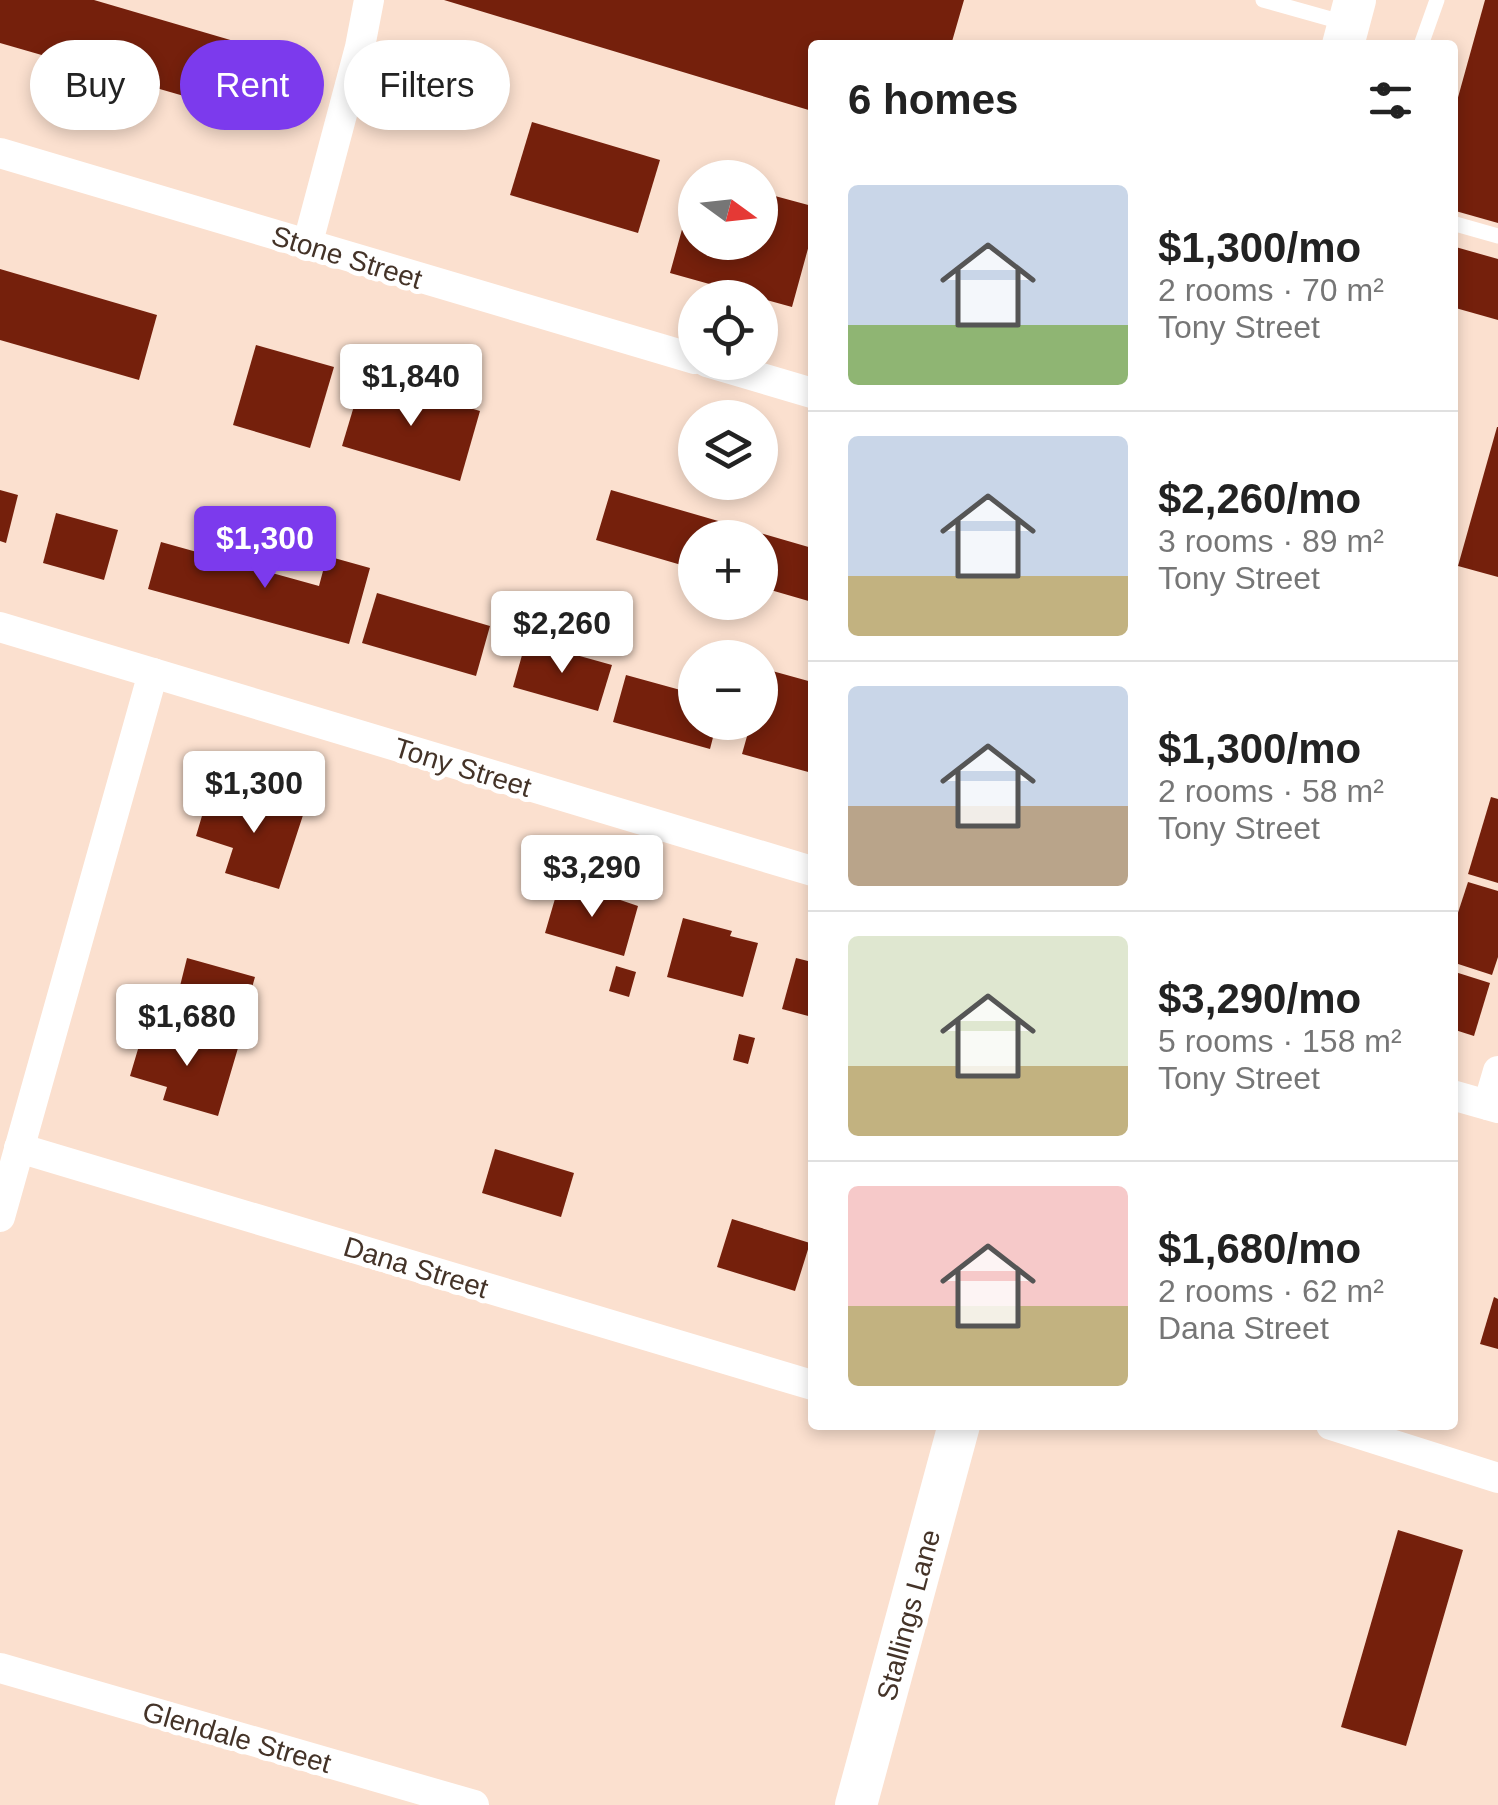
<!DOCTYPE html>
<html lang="en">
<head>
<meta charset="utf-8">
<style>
  body { margin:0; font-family:Helvetica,sans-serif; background:#f2f2f2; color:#222; height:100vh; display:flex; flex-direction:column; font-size:38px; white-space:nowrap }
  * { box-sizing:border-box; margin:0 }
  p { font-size:32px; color:#767676 }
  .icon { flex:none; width:55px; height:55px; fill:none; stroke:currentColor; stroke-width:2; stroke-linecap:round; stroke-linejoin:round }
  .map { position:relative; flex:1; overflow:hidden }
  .side { position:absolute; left:808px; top:40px; width:650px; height:1390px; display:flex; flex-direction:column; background:#fff; border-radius:10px; box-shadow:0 5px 15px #0003 }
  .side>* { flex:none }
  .hud { position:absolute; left:30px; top:40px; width:628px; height:90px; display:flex; gap:20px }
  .needle { width:65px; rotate:105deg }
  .buttons { position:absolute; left:678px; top:160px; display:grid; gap:20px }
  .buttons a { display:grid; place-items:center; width:100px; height:100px; border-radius:50%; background:#fff; box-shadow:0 5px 15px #0003; font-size:50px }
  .price { position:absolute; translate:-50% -85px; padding:0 22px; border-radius:10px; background:#fff; color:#222; font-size:32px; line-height:65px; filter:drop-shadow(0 2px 5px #0008) }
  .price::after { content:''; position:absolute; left:50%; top:60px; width:30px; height:22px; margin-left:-15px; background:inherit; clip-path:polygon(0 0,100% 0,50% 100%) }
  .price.current { background:#7c3aed; color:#fff }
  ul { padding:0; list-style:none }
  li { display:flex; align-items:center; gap:30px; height:250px; padding:0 40px }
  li+li { border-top:2px solid #e0e0e0 }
  li span { display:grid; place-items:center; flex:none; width:280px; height:200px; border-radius:10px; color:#555 }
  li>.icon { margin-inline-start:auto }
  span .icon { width:120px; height:120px; fill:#fffc; stroke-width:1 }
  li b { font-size:42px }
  h2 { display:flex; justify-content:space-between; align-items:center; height:120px; padding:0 40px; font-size:42px }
  .chip { padding:0 35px; border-radius:45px; background:#fff; box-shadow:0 5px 15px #0003; font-size:35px; line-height:90px }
  .chip.current { background:#7c3aed; color:#fff }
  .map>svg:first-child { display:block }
  .building { fill:#75200c }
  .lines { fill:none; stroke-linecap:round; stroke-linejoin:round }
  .lane { stroke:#fff; stroke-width:15 }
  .street { stroke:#fff; stroke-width:30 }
  .secondary { stroke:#fff; stroke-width:42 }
  .labels { text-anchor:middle; stroke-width:10; stroke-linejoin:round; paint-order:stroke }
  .street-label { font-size:28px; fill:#443328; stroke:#fff }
</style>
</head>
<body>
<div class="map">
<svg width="1498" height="1805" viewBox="0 0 1498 1805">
  <rect width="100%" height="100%" fill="#fbe0cf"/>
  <g class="building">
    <path d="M0 0H94L299 60 281 124 0 43Z"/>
    <path d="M444 0H964L951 45H812V111Z"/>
    <path d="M1485 0H1498V223L1452 210V119Z"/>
    <path d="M532 122 660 160 638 233 510 195Z"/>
    <path d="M694 186 695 242H760V192L812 206V234L792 307 670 273Z"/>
    <path d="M1452 246 1498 259V320L1452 307Z"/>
    <path d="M0 269 157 315 139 380 0 340Z"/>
    <path d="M256 345 334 367 310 448 233 425Z"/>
    <path d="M363 376 480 411 460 481 342 446Z"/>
    <path d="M1497 427H1498V577L1458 566Z"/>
    <path d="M0 490 18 495 6 543 0 541Z"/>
    <path d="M611 490 812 548V602L760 587V538H695V569L596 540Z"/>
    <path d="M56 513 118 530 104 580 43 563Z"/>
    <path d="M161 542 319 586 327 556 370 568 349 644 148 589Z"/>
    <path d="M377 593 490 626 476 676 362 643Z"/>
    <path d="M526 641 612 665 598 711 513 687Z"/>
    <path d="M765 669 812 682V773L742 754 751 722H760V688Z"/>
    <path d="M626 675 695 694V722H717L710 749 613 722Z"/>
    <path d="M249 791 305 809 279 889 225 873 233 848 196 836 207 799 243 810Z"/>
    <path d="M1491 797 1498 799V883L1468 874Z"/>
    <path d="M1468 882 1498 891V957L1492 975 1452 962V931Z"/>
    <path d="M559 885 587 893 588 889 638 906 624 956 545 933Z"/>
    <path d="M683 918 732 931 730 936 758 943 743 997 667 977Z"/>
    <path d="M187 958 255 977 244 1016 177 998Z"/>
    <path d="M796 958 812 962V1017L782 1009Z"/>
    <path d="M616 966 636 972 629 997 609 991Z"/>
    <path d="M1452 971 1490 983 1474 1036 1452 1029Z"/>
    <path d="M166 1026 238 1048 218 1116 163 1100 167 1087 130 1076 141 1039 161 1045Z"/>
    <path d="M739 1034 755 1038 748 1064 733 1060Z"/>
    <path d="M495 1149 574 1173 561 1217 482 1193Z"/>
    <path d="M732 1219 810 1243 795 1291 717 1267Z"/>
    <path d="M1494 1297 1498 1299V1349L1480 1344Z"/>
    <path d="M1398 1530 1463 1550 1406 1746 1341 1727Z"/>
  </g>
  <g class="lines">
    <g class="lane">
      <path d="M1263 0 1345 23"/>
      <path d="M1421 45 1437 0"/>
      <path d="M1452 223 1498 236"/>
    </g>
    <g class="street">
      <path d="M0 153 695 359"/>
      <path d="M307 246 360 47 369 0"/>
      <path d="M707 362 812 393"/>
      <path d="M0 627 812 871"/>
      <path d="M1452 1095 1498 1108"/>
      <path d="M1488 1105 1498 1071"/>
      <path d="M19 1148 812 1385"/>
      <path d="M0 1217 153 673"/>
      <path d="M1331 1425 1498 1478"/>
      <path d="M0 1668 474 1805"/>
    </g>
    <g class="secondary">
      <path d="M1343 45 1355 0"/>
      <path d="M856 1805 959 1425"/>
    </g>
  </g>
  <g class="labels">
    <g class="street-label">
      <text transform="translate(347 257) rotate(17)" y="10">Stone Street</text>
      <text transform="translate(463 767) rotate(17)" y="10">Tony Street</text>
      <text transform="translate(416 1267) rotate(17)" y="10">Dana Street</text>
      <text transform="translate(908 1615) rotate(-75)" y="10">Stallings Lane</text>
      <text transform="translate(237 1737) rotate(16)" y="10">Glendale Street</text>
    </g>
  </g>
</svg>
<div class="buttons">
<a><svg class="needle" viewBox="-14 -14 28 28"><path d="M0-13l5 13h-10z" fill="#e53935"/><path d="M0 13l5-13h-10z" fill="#767676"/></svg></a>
<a><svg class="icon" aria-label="locate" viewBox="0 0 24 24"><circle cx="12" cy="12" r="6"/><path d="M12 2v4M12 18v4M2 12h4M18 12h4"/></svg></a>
<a><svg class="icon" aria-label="layers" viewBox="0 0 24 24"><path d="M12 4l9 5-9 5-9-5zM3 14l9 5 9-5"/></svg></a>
<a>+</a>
<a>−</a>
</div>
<b class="price" style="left:411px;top:429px">$1,840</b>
<b class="price current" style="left:265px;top:591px">$1,300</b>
<b class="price" style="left:562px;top:676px">$2,260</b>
<b class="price" style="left:254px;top:836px">$1,300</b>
<b class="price" style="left:592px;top:920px">$3,290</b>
<b class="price" style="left:187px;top:1069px">$1,680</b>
<div class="hud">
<a class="chip">Buy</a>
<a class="chip current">Rent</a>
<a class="chip">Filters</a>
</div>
<section class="side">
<h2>6 homes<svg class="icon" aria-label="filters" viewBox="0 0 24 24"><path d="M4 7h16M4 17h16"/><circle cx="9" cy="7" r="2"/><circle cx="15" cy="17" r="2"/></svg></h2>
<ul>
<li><span style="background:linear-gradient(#c9d6e8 70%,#8fb573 0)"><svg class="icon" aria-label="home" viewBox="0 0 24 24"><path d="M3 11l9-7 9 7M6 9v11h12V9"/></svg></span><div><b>$1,300/mo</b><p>2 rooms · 70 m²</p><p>Tony Street</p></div></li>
<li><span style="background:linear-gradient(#c9d6e8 70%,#c2b280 0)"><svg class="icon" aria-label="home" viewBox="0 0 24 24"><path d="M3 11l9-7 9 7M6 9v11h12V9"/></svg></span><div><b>$2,260/mo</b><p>3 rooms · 89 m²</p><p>Tony Street</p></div></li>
<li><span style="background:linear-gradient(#c9d6e8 60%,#b9a48a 0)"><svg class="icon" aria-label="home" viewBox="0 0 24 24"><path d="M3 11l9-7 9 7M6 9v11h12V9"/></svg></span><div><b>$1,300/mo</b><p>2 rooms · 58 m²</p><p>Tony Street</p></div></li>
<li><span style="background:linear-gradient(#dfe7d0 65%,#c2b280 0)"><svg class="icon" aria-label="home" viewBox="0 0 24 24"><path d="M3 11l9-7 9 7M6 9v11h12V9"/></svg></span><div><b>$3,290/mo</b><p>5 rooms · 158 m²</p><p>Tony Street</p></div></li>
<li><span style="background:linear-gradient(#f6c9c9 60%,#c2b280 0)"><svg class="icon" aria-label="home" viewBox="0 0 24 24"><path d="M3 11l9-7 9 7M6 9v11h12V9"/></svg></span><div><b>$1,680/mo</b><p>2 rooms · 62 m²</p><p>Dana Street</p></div></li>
</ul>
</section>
</div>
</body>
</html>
